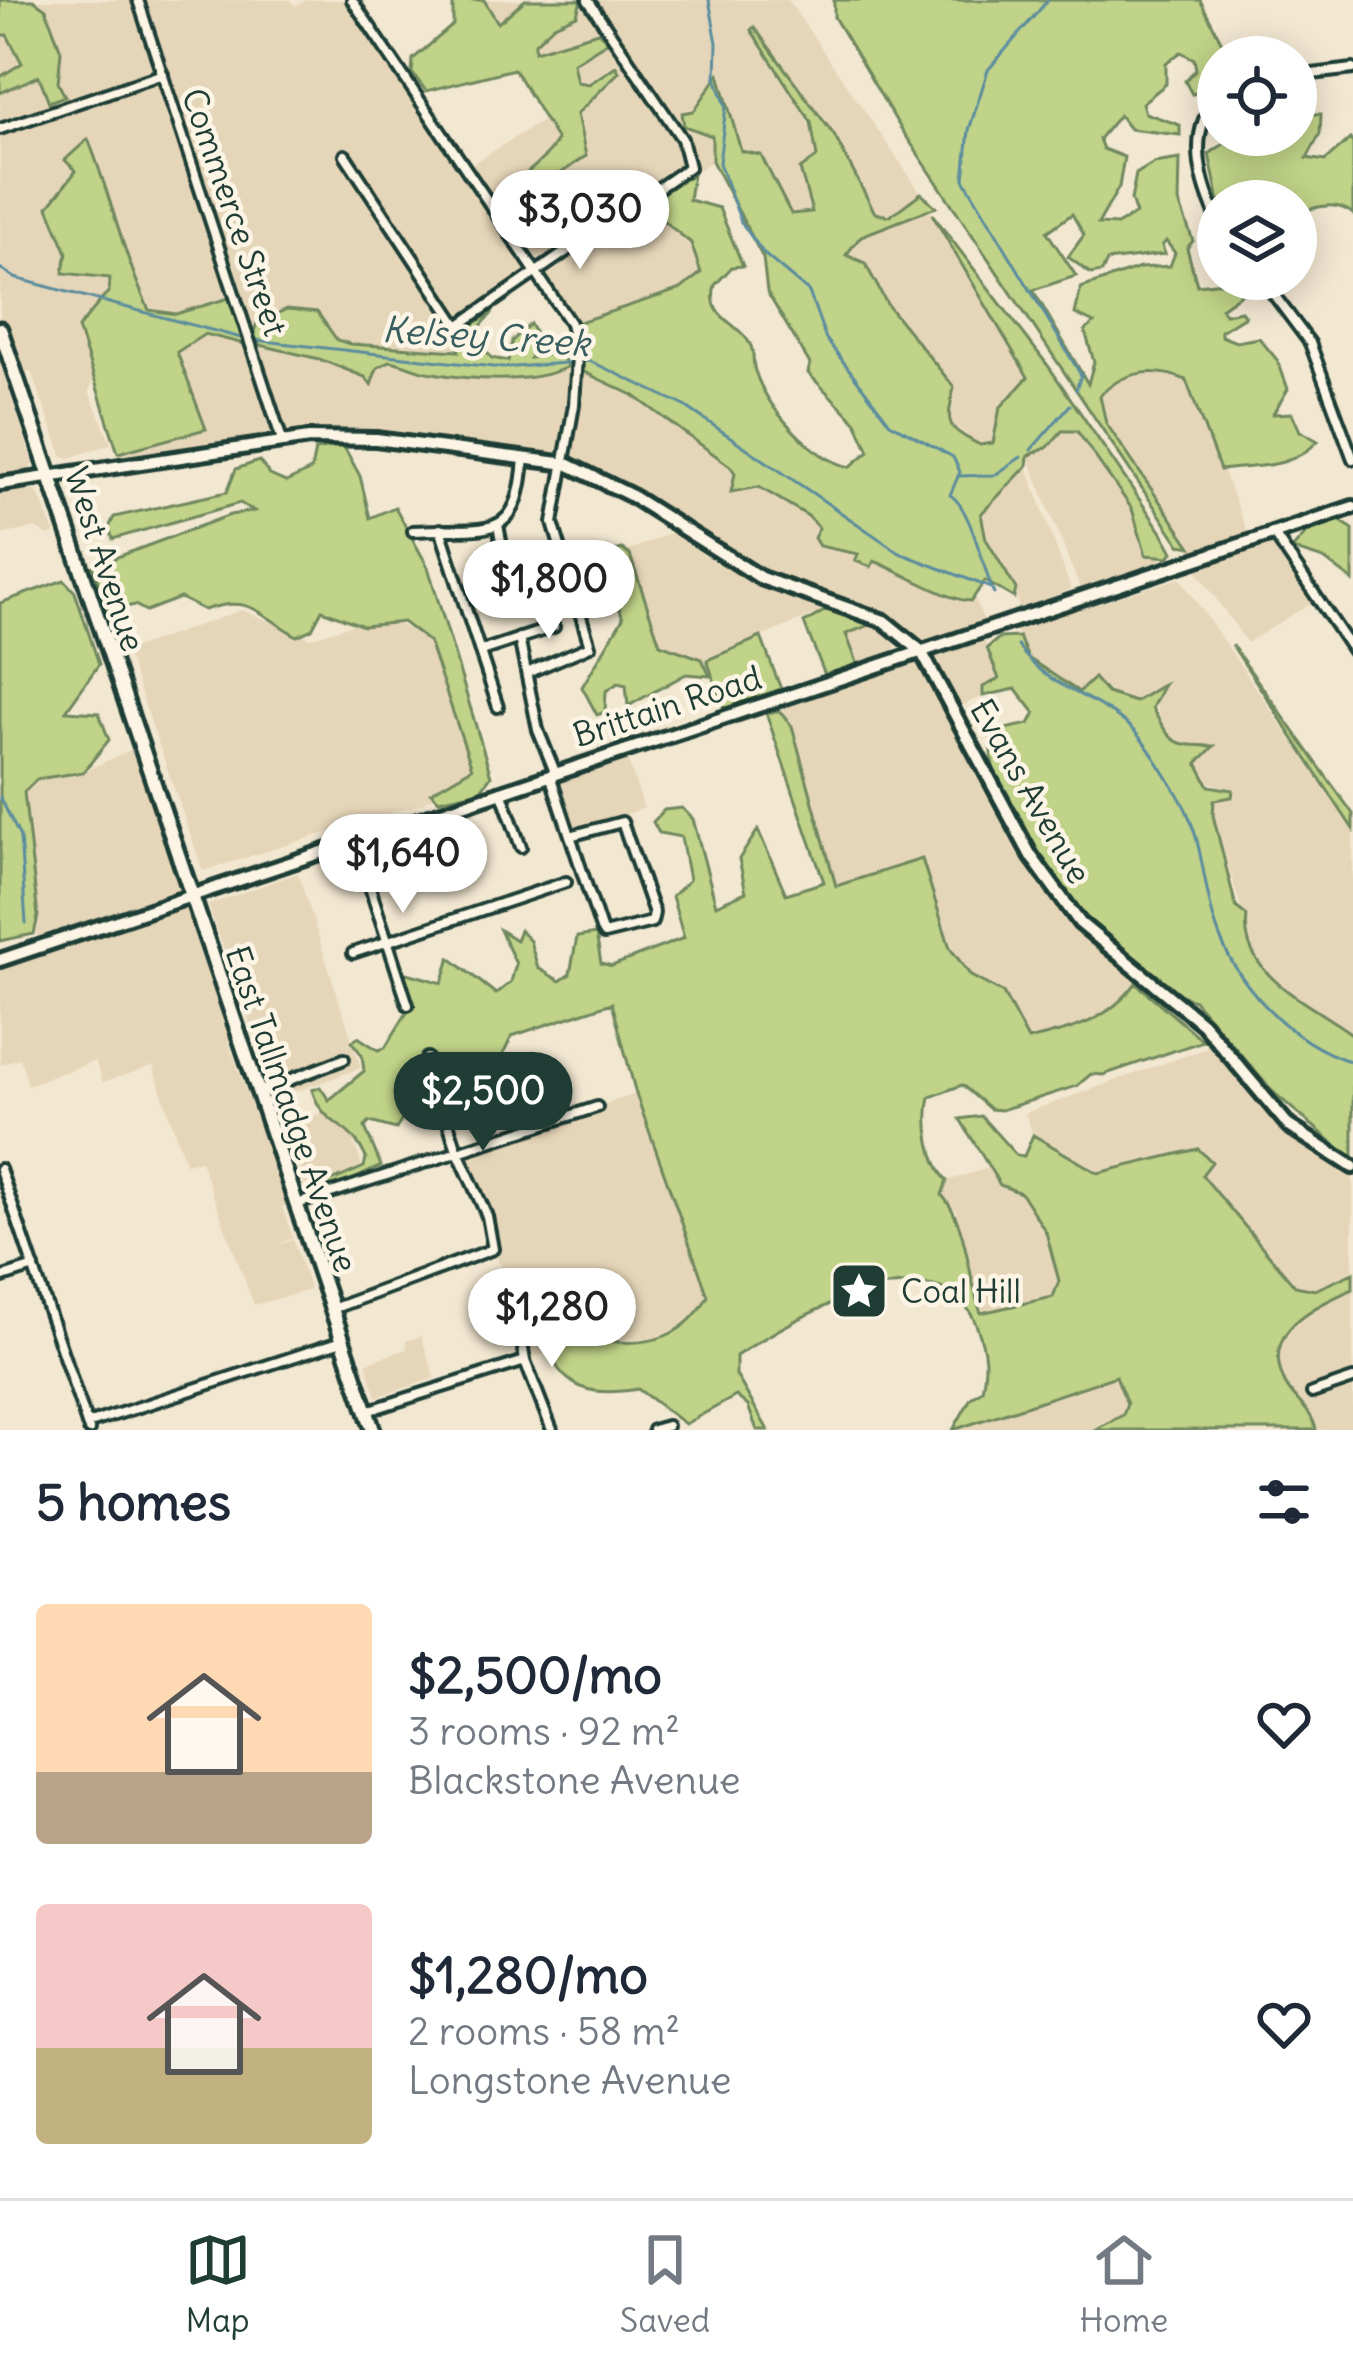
<!DOCTYPE html>
<html lang="en">
<head>
<meta charset="utf-8">
<style>
  body { margin:0; font-family:Delius,sans-serif; background:#f2f2f3; color:#1f2937; height:100vh; display:flex; flex-direction:column; font-size:45px; white-space:nowrap }
  * { box-sizing:border-box; margin:0 }
  p { font-size:39px; color:#747a83 }
  .icon { flex:none; width:66px; height:66px; fill:none; stroke:currentColor; stroke-width:2; stroke-linecap:round; stroke-linejoin:round }
  .map { position:relative; height:1430px; overflow:hidden }
  .panel { display:flex; flex-direction:column; background:#fff; flex:1 }
  .panel>* { flex:none }
  .fabs { position:absolute; left:1197px; top:36px; display:grid; gap:24px }
  .fabs a { display:grid; place-items:center; width:120px; height:120px; border-radius:50%; background:#fff; box-shadow:0 6px 30px #0003; font-size:60px }
  .price { position:absolute; translate:-50% -102px; padding:0 27px; border-radius:42px; background:#fff; color:#222; font-size:39px; line-height:78px; filter:drop-shadow(0 3px 6px #0008) }
  .price::after { content:''; position:absolute; left:50%; top:72px; width:36px; height:27px; margin-left:-18px; background:inherit; clip-path:polygon(0 0,100% 0,50% 100%) }
  .price.active { background:#1f3d34; color:#fff }
  ul { padding:0; list-style:none }
  li { display:flex; align-items:center; gap:36px; height:300px; padding:0 36px }
  li span { display:grid; place-items:center; flex:none; width:336px; height:240px; border-radius:12px; color:#555 }
  li>.icon { margin-inline-start:auto }
  span .icon { width:144px; height:144px; fill:#fffc; stroke-width:1 }
  li b { font-size:51px }
  h2 { display:flex; justify-content:space-between; align-items:center; height:144px; padding:0 36px; font-size:51px }
  .tab-bar { display:flex; justify-content:space-around; align-items:center; height:168px; border-top:3px solid #e0e1e3; background:#fff; font-size:33px; color:#747a83 }
  .tab-bar a { display:grid; justify-items:center; gap:6px }
  .tab-bar .active { color:#1f3d34 }
  .map>svg:first-child { display:block }
  .built { fill:#e6d6b9 }
  .green { fill:#c1d388; stroke:#70885e; stroke-width:3; fill-rule:evenodd }
  .lines { fill:none; stroke-linecap:round; stroke-linejoin:round }
  .stream { stroke:#5c8d9e; stroke-width:3 }
  .minor-casing { stroke:#1f3d34; stroke-width:16 }
  .tertiary-casing { stroke:#1f3d34; stroke-width:20 }
  .secondary-casing { stroke:#1f3d34; stroke-width:20 }
  .primary-casing { stroke:#1f3d34; stroke-width:21 }
  .minor { stroke:#fcf5e5; stroke-width:8 }
  .tertiary { stroke:#fcf5e5; stroke-width:10 }
  .secondary { stroke:#fcf5e5; stroke-width:10 }
  .primary { stroke:#fcf5e5; stroke-width:12 }
  .labels { text-anchor:middle; stroke-width:9; stroke-linejoin:round; paint-order:stroke }
  .street-label { font-size:33px; fill:#1f3d34; stroke:#fcf5e5 }
  .poi-label { font-size:33px; fill:#1f3d34; stroke:#fcf5e5; text-anchor:start }
  .water-label { font-size:36px; font-style:italic; fill:#385e60; stroke:#fcf5e5 }
</style>
</head>
<body>
<div class="map">
<svg width="1353" height="1430" viewBox="0 0 1353 1430">
  <rect width="100%" height="100%" fill="#f2e7d1"/>
  <filter id="ink" filterUnits="userSpaceOnUse"><feTurbulence type="fractalNoise" baseFrequency=".00833" numOctaves="2"/><feDisplacementMap in="SourceGraphic" scale="24" xChannelSelector="R" yChannelSelector="G"/><feConvolveMatrix kernelMatrix="1 2 1 2 8 2 1 2 1" color-interpolation-filters="sRGB"/></filter>
  <g filter="url(#ink)">
    <g class="built">
      <path d="M0 0H290L295 6 306 0H352L467 167 546 118 470 0H788L921 193 889 216 875 213 834 135 754 28 816 136 817 157 802 185 812 212 791 214 768 164 761 155 741 152 712 83 694 111 683 113 692 131 712 136V161L665 191 651 211 691 243 701 273 681 289 576 323H570L538 274 459 326 484 366 575 361 576 368 635 394 730 466 735 472 730 487 737 492 759 487 820 519 824 545 920 579 960 601 974 597 988 629 922 651 1031 855 1144 978 1112 1012 1089 1025 1028 1040 1003 993 971 976 950 948 945 925 836 886 792 727 775 699 856 672 871 677 905 666 920 652 896 623 775 584 630 495 567 464 339 437 120 463 94 380 89 391 111 444 69 458 62 455 31 372 16 376 0 329Z"/>
      <path d="M928 209 1029 377 1000 408 993 443 980 445 949 422 945 410 954 387 888 306 865 264 846 255 861 236Z"/>
      <path d="M0 362 33 464 27 472 0 481Z"/>
      <path d="M1161 369 1187 381 1250 539 1193 554 1106 423 1100 396 1114 381Z"/>
      <path d="M1062 431H1077L1119 487 1161 560H1173L1081 591 1028 456 1048 447Z"/>
      <path d="M1027 466 1071 589 1019 612 1016 589 986 539 981 514Z"/>
      <path d="M0 491H37L55 533 48 536 36 528 0 535Z"/>
      <path d="M670 533 725 568 826 610 703 661 660 644 626 552Z"/>
      <path d="M1274 537 1316 600 1247 643 1192 564Z"/>
      <path d="M1180 578 1353 829V1035L1267 976 1257 962 1213 815 1214 799 1232 797 1233 790 1203 780 1197 763 1207 749 1180 746 1168 737 1150 692 1135 702 1122 701 1094 679 1079 692 1049 677 1028 658 1015 629Z"/>
      <path d="M242 610 311 638 381 615 431 641 476 773 422 803 203 871 126 651Z"/>
      <path d="M875 623 891 631 896 646 890 655 858 665 846 634Z"/>
      <path d="M982 633 999 679 984 686 983 696 955 709 924 653Z"/>
      <path d="M139 746 239 1037 228 1041 287 1205 282 1207 293 1238 276 1245 293 1240 310 1290 254 1305 200 1160 185 1163 153 1066 103 1082 95 1061 28 1085 20 1058 0 1065V960L38 947 24 792 37 779 83 772Z"/>
      <path d="M624 749 644 808 569 833 550 774Z"/>
      <path d="M298 873 361 1068 277 1098 208 905Z"/>
      <path d="M1215 1038 1271 1108 1353 1167V1273L1315 1290 1295 1286 1202 1175 1209 1155 1199 1150 1096 1172 1033 1135 1025 1113 1204 1049Z"/>
      <path d="M636 1094 708 1296 693 1323 674 1336 609 1341 574 1327 554 1331 549 1352 526 1361V1340L459 1151Z"/>
      <path d="M341 1106 363 1169 306 1188 285 1126Z"/>
      <path d="M988 1168 1000 1185 1021 1193 1046 1232 1059 1281 1054 1297 981 1313 968 1276 957 1213 942 1195 947 1181Z"/>
      <path d="M1353 1289V1430H1316L1279 1368 1282 1337 1290 1324 1315 1306Z"/>
      <path d="M421 1336 435 1378 377 1397 366 1363 407 1349 406 1341Z"/>
      <path d="M1117 1376 1127 1404 1123 1415 1094 1430H955Z"/>
    </g>
    <g class="green">
      <path d="M0 0H33L46 9 61 51 58 83 65 96 49 102 39 76 0 93V77L22 63 7 35H0Z"/>
      <path d="M453 0H484L498 23 525 0H581L577 15 554 25 535 43V51L598 32 608 41 573 63 577 82 589 84 616 66 619 72 577 114 586 156 512 206 501 204C514 177 542 167 557 140L514 69 426 91 412 73 413 59 453 25Z"/>
      <path d="M834 0H1200L1228 54 1218 57V80L1209 91 1192 94 1185 81 1196 69 1194 59 1181 52 1166 63V84L1142 103 1145 113 1180 125V135L1130 129 1119 115 1099 139 1103 149 1124 157 1119 187 1098 224 1117 225 1136 214 1131 200 1136 174 1154 163 1180 159 1179 202 1193 241 1187 248 1197 285 1248 279 1252 286 1221 308 1225 314 1241 311 1245 316 1221 331V336L1236 342 1259 338 1278 361 1288 389 1273 414 1292 413 1300 431 1318 441C1290 470 1257 465 1220 470L1186 380C1156 367 1123 370 1100 396L1106 423 1191 547 1180 545 898 124 834 17ZM1072 214 1084 235 1068 257 1091 274 1102 272 1107 261 1165 254 1162 246 1166 241 1175 253 1170 266 1140 268 1081 288 1075 314 1094 323 1085 331 1094 362 1088 384 1033 290 1076 276 1047 232Z"/>
      <path d="M754 27 834 135 875 213 890 216 921 193 936 207 861 236 846 255 865 263 888 306 954 387C947 423 943 426 980 445L993 443 1000 408 1028 377 932 214 1049 367 1163 534 1173 552 1169 557 1146 555 1132 509 1077 431H1062L1048 447 1028 456 1027 466 981 514 986 539 1016 589 1014 598 985 581 971 601C949 601 898 570 874 561L871 567 855 561 858 554 819 546 814 538 819 528 808 516 759 487 731 492 735 473 730 466 633 395 584 372 576 323 681 289 701 273 691 243 650 210 665 191 693 174 689 200 719 208 743 266 732 267 715 285C706 319 738 321 750 344 755 353 752 362 755 371 767 408 812 459 850 467L869 451 856 422 808 373 810 364 767 292 763 258 712 161V136L684 126 682 113 694 111 719 74 741 151 761 155 791 214 812 212 800 169 817 157 811 122 751 30Z"/>
      <path d="M1310 114H1321L1320 134 1307 158 1325 161 1350 139 1353 143V214C1336 200 1316 207 1296 213V201H1219L1209 154 1225 143C1250 153 1264 140 1287 144Z"/>
      <path d="M88 139C111 196 123 255 149 310L176 314 232 297 248 345 205 334 177 352 206 429 118 453 78 328 109 291 110 278 63 273 67 253 48 207 76 171 65 160Z"/>
      <path d="M287 309 317 312 337 340 350 344 459 351 454 336 493 312 472 336 492 358 508 361 512 341 530 324 536 335 530 358 555 353 560 347 567 367C531 385 469 380 427 372 414 370 404 363 390 361L377 368 371 385 365 377 319 359 260 345 253 334 257 323Z"/>
      <path d="M343 445 360 476 370 518 395 507 428 567 491 776 480 791 439 800 431 792 472 768 429 642 403 622 363 626 322 610 312 629 297 636C257 614 253 594 204 610L180 598 146 611 135 605 107 611 93 566 230 515 254 511 240 503 113 539 109 528 114 517 227 492 236 469 259 461 270 475 286 482 311 470 315 450Z"/>
      <path d="M1339 520 1353 529V581L1324 559 1292 549 1307 532Z"/>
      <path d="M622 549 630 555 660 644 702 659 710 676 686 674 628 706 626 685 618 683 606 691 605 712 597 715 582 687 623 618 616 599 587 590 582 562Z"/>
      <path d="M64 580 75 592 99 664 66 711 99 713 109 740 83 772 37 779 24 792 38 916 34 934 0 941V603Z"/>
      <path d="M826 610 875 623 846 634 858 665 825 675 804 623Z"/>
      <path d="M761 637 781 689 724 709 707 660Z"/>
      <path d="M1019 637 1028 658 1079 692 1094 678 1107 693 1135 702 1164 684 1152 708C1173 745 1172 745 1214 746L1197 763 1209 786 1233 790 1232 797 1214 800 1213 815 1236 907 1247 916C1239 976 1312 1004 1353 1035V1160L1273 1092 1194 1000C1173 994 1158 977 1140 965 1076 920 984 816 991 732L1029 724 1035 713 1016 689 983 696V687L999 679 987 648 999 638Z"/>
      <path d="M1232 645 1353 814V829Z"/>
      <path d="M779 711 792 726 836 886 922 859 950 948 971 976 1003 993 1028 1040C1073 1029 1107 1022 1136 983L1203 1041 1103 1075 1091 1074 1077 1086 1001 1110 990 1109 962 1085 930 1097C924 1123 930 1161 947 1181L942 1195C968 1225 967 1274 981 1313L1053 1297 1059 1281 1046 1232 1021 1193 1000 1185 960 1119 981 1116 1016 1155 1024 1156 1033 1135 1098 1173 1198 1149 1212 1162 1202 1175 1295 1286 1315 1290 1353 1273V1289C1315 1306 1259 1331 1285 1383 1294 1401 1312 1409 1316 1430H1094L1123 1415 1127 1404 1116 1376 953 1430 971 1398 982 1390C987 1365 986 1351 977 1327 943 1230 789 1321 736 1356V1375L768 1430H757L748 1406 736 1396 685 1424 638 1389C596 1396 566 1393 548 1350L553 1331C578 1326 586 1338 609 1341 654 1347 687 1334 708 1296L636 1094 612 1003 512 1036 497 1067 474 1076 452 1096 432 1062 403 1084 409 1104 423 1105 422 1110 405 1115 396 1129 370 1122 365 1127 381 1166 322 1194 309 1191 364 1167 366 1158C350 1120 324 1129 312 1090L320 1087 329 1100 364 1071 362 1055 352 1042 358 1037 378 1050 385 1048 411 1006 402 977 407 973 442 983 450 958 496 994 511 982 516 964 500 930 516 940 520 930 530 941 538 968 560 981 570 974 577 937 596 934 601 963 612 966 684 938 672 896 689 880 681 837 659 833 653 822 664 810 682 808 693 819 716 905 746 892 739 859 758 830 786 894 824 882 766 713Z"/>
    </g>
    <g class="lines">
      <g class="stream">
        <path d="M709 0 717 43 716 78 726 106 719 163 741 222 764 254 809 292 826 339 890 423 953 457 960 472 950 495C971 507 983 569 994 594"/>
        <path d="M1048 0 988 70 969 130 964 179 1081 375 1076 390"/>
        <path d="M0 268 15 278 245 339"/>
        <path d="M255 340 502 368 590 361 685 406 900 553 991 588"/>
        <path d="M1031 450 1070 405"/>
        <path d="M958 476 995 475 1021 457"/>
        <path d="M1018 646C1046 688 1093 694 1129 726 1147 742 1164 773 1177 793 1202 833 1201 872 1213 916 1230 981 1291 1044 1353 1062"/>
        <path d="M0 797 20 837 26 923"/>
      </g>
      <defs>
        <g id="minor">
          <path d="M138 0 282 440"/>
          <path d="M352 0 570 323 577 356 574 405 553 523 590 646 527 673"/>
          <path d="M1296 76 1353 69"/>
          <path d="M1218 96C1187 132 1199 180 1218 220"/>
          <path d="M0 129 163 74"/>
          <path d="M345 155 458 326 689 167 682 139 588 0"/>
          <path d="M1262 279 1310 343 1353 459"/>
          <path d="M498 525 513 604 571 589"/>
          <path d="M440 529 498 707"/>
          <path d="M413 531C487 526 518 546 524 458"/>
          <path d="M1274 534 1353 651"/>
          <path d="M503 569 561 556"/>
          <path d="M519 638 538 730 555 772"/>
          <path d="M481 651 554 627"/>
          <path d="M550 775 601 929 604 934 652 922 654 913 622 822 570 836"/>
          <path d="M501 791 521 847"/>
          <path d="M355 841 408 1005"/>
          <path d="M353 953 566 882"/>
          <path d="M258 1092 344 1059"/>
          <path d="M0 1169 89 1430"/>
          <path d="M297 1204 597 1107"/>
          <path d="M0 1278 34 1267"/>
          <path d="M332 1309 493 1249 487 1216 457 1150 427 1058"/>
          <path d="M519 1324 525 1361 552 1430"/>
          <path d="M1312 1393 1353 1379"/>
          <path d="M367 1411 525 1361"/>
          <path d="M87 1424 342 1341"/>
          <path d="M653 1430 667 1426"/>
        </g>
        <path id="tertiary" d="M0 484 309 438 376 439 567 464 630 495 761 578 884 621 921 651 1031 856 1080 923 1203 1024 1289 1126 1353 1167"/>
        <path id="secondary" d="M0 960 1353 507"/>
        <path id="primary" d="M0 329 373 1430"/>
      </defs>
      <use href="#minor" class="minor-casing"/>
      <use href="#tertiary" class="tertiary-casing"/>
      <use href="#secondary" class="secondary-casing"/>
      <use href="#primary" class="primary-casing"/>
      <use href="#minor" class="minor"/>
      <use href="#tertiary" class="tertiary"/>
      <use href="#secondary" class="secondary"/>
      <use href="#primary" class="primary"/>
    </g>
  </g>
  <defs>
    <symbol id="sight-square" viewBox="-11 -11 22 22"><rect x="-9" y="-9" width="18" height="18" rx="4" fill="#1f3d34" stroke="#fcf5e5"/><path d="M0-6L1.8-2.2L6-1.7L2.9 1.2L3.7 5.4L0 3.3L-3.7 5.4L-2.9 1.2L-6-1.7L-1.8-2.2Z" fill="#fff"/></symbol>
  </defs>
  <g fill-rule="evenodd">
    <use href="#sight-square" x="826" y="1258" width="66" height="66"/>
  </g>
  <g class="labels">
    <g class="street-label">
      <text transform="translate(235 212) rotate(71)" y="12">Commerce Street</text>
      <text transform="translate(105 559) rotate(72)" y="12">West Avenue</text>
      <text transform="translate(667 706) rotate(-18)" y="12">Brittain Road</text>
      <text transform="translate(1031 791) rotate(60)" y="12">Evans Avenue</text>
      <text transform="translate(292 1109) rotate(71)" y="12">East Tallmadge Avenue</text>
    </g>
    <g class="poi-label">
      <text x="901" y="1303">Coal Hill</text>
    </g>
    <g class="water-label">
      <text transform="translate(486 336) rotate(4)" y="13">Kelsey Creek</text>
    </g>
  </g>
</svg>
<div class="fabs">
<a><svg class="icon" aria-label="locate" viewBox="0 0 24 24"><circle cx="12" cy="12" r="6"/><path d="M12 2v4M12 18v4M2 12h4M18 12h4"/></svg></a>
<a><svg class="icon" aria-label="layers" viewBox="0 0 24 24"><path d="M12 4l9 5-9 5-9-5zM3 14l9 5 9-5"/></svg></a>
</div>
<b class="price" style="left:580px;top:272px">$3,030</b>
<b class="price" style="left:549px;top:642px">$1,800</b>
<b class="price" style="left:403px;top:916px">$1,640</b>
<b class="price active" style="left:483px;top:1154px">$2,500</b>
<b class="price" style="left:552px;top:1370px">$1,280</b>
</div>
<section class="panel">
<h2>5 homes<svg class="icon" aria-label="filters" viewBox="0 0 24 24"><path d="M4 7h16M4 17h16"/><circle cx="9" cy="7" r="2"/><circle cx="15" cy="17" r="2"/></svg></h2>
<ul>
<li><span style="background:linear-gradient(#ffd9b3 70%,#b9a48a 0)"><svg class="icon" aria-label="home" viewBox="0 0 24 24"><path d="M3 11l9-7 9 7M6 9v11h12V9"/></svg></span><div><b>$2,500/mo</b><p>3 rooms · 92 m²</p><p>Blackstone Avenue</p></div><svg class="icon" aria-label="heart" viewBox="0 0 24 24"><path d="M12 20l-8-8c-3-5 5-10 8-4 3-6 11-1 8 4z"/></svg></li>
<li><span style="background:linear-gradient(#f6c9c9 60%,#c2b280 0)"><svg class="icon" aria-label="home" viewBox="0 0 24 24"><path d="M3 11l9-7 9 7M6 9v11h12V9"/></svg></span><div><b>$1,280/mo</b><p>2 rooms · 58 m²</p><p>Longstone Avenue</p></div><svg class="icon" aria-label="heart" viewBox="0 0 24 24"><path d="M12 20l-8-8c-3-5 5-10 8-4 3-6 11-1 8 4z"/></svg></li>
</ul>
</section>
<nav class="tab-bar">
<a class="active"><svg class="icon" aria-label="map" viewBox="0 0 24 24"><path d="M3 6l6-2 6 2 6-2v14l-6 2-6-2-6 2zM9 4v14M15 6v14"/></svg>Map</a>
<a><svg class="icon" aria-label="saved" viewBox="0 0 24 24"><path d="M7 4h10v16l-5-4-5 4z"/></svg>Saved</a>
<a><svg class="icon" aria-label="home" viewBox="0 0 24 24"><path d="M3 11l9-7 9 7M6 9v11h12V9"/></svg>Home</a>
</nav>
</body>
</html>
